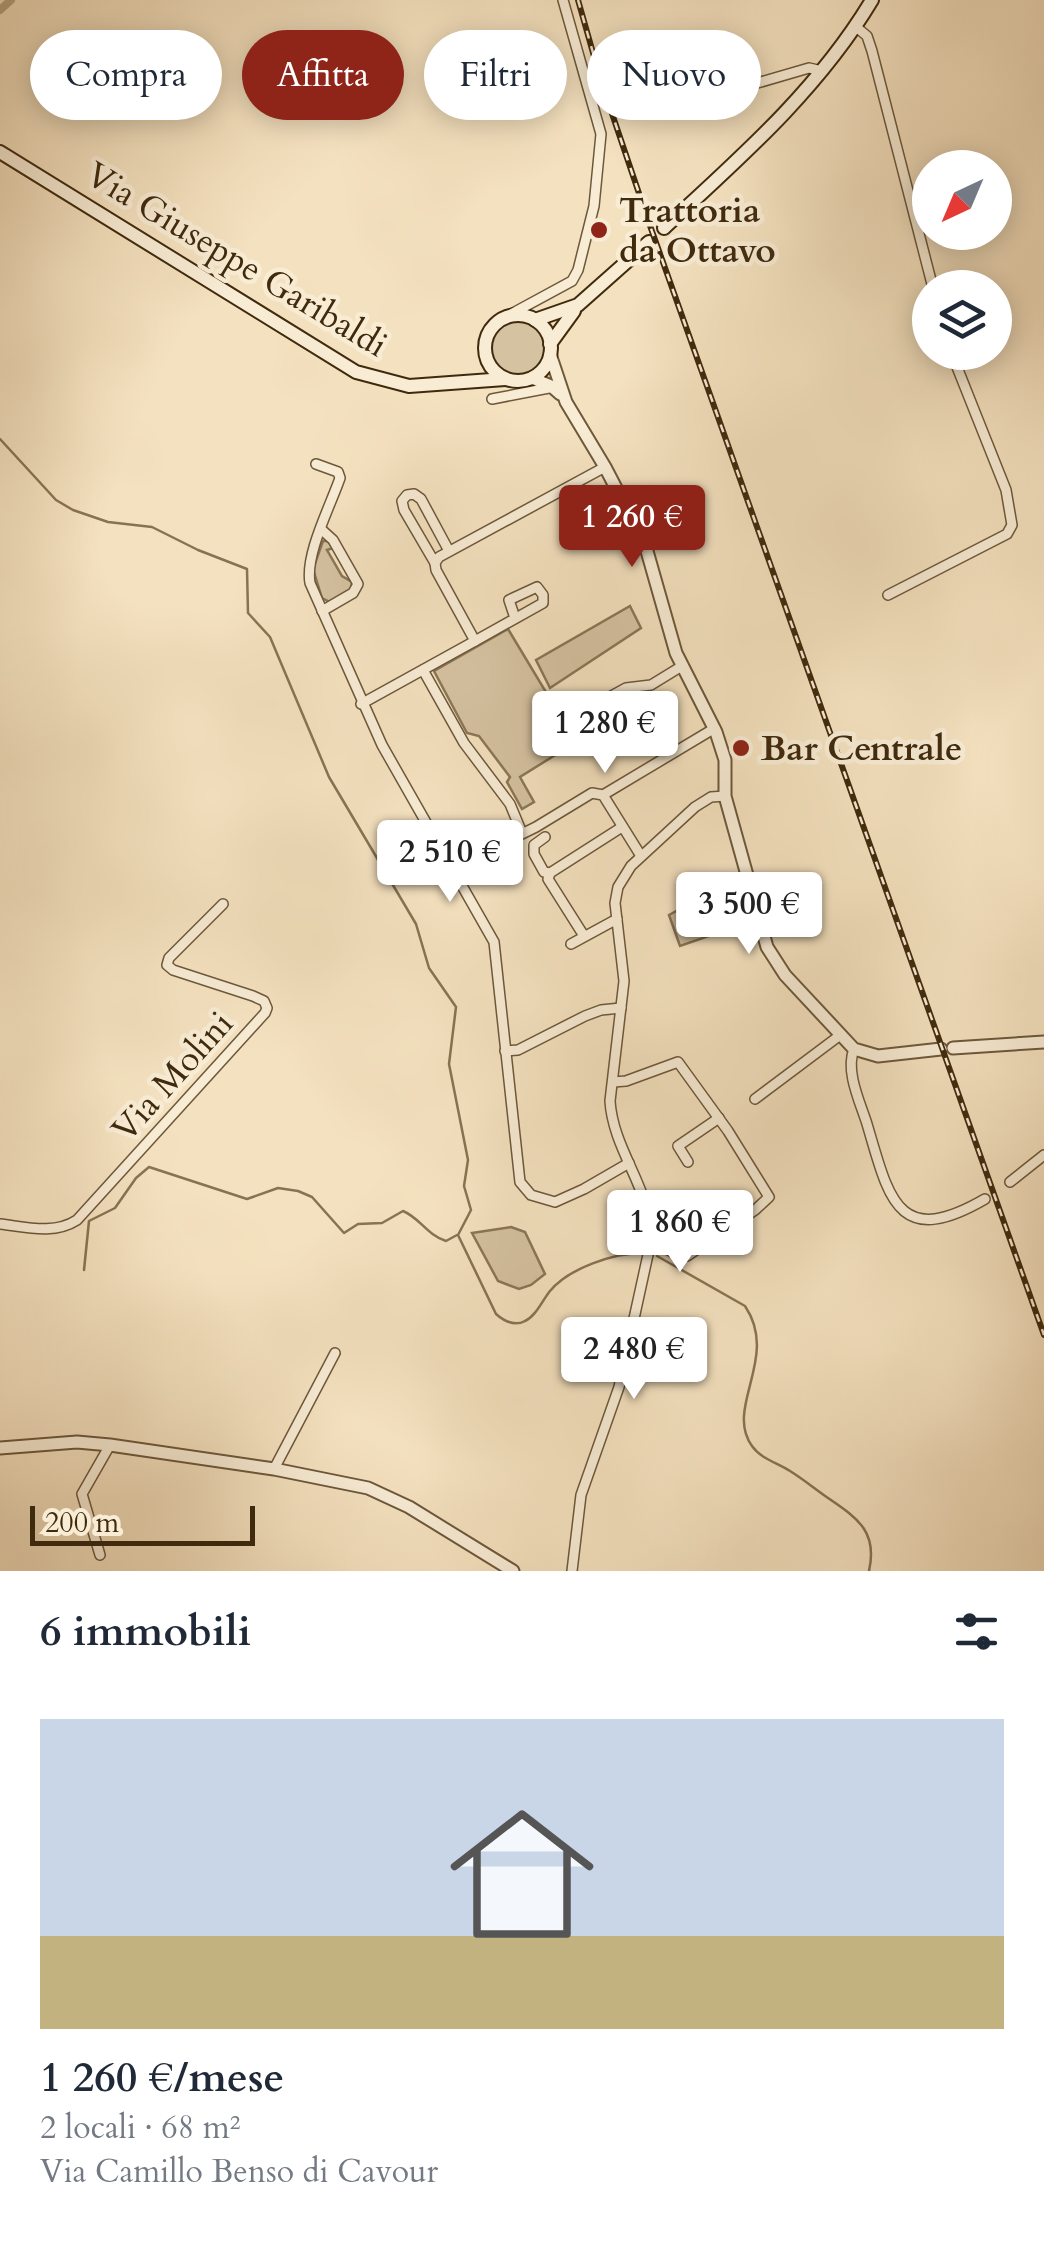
<!DOCTYPE html>
<html lang="it">
<head>
<meta charset="utf-8">
<style>
  body { margin:0; font-family:Cardo,serif; background:#f6f6f7; color:#1f2937; height:100vh; display:flex; flex-direction:column; font-size:38px; white-space:nowrap }
  * { box-sizing:border-box; margin:0 }
  p { font-size:32px; color:#747a83 }
  .icon { flex:none; width:55px; height:55px; fill:none; stroke:currentColor; stroke-width:2; stroke-linecap:round; stroke-linejoin:round }
  .map { position:relative; height:1571px; overflow:hidden }
  .side { display:flex; flex-direction:column; background:#fff; flex:1 }
  .side>* { flex:none }
  .guide { position:absolute; left:30px; top:30px; width:985px; height:90px; display:flex; gap:20px }
  .needle { width:65px; rotate:224deg }
  .fabs { position:absolute; left:912px; top:150px; display:grid; gap:20px }
  .fabs a { display:grid; place-items:center; width:100px; height:100px; border-radius:50%; background:#fff; box-shadow:0 5px 25px #0003; font-size:50px }
  .scale { position:absolute; left:30px; bottom:25px; width:225px; box-sizing:border-box; padding-left:10px; border:5px solid #402a0d; border-top:0; font-size:28px; line-height:35px; white-space:nowrap; color:#402a0d; -webkit-text-stroke:8px #f8ecd5; paint-order:stroke }
  .price { position:absolute; translate:-50% -85px; padding:0 22px; border-radius:10px; background:#fff; color:#222; font-size:32px; line-height:65px; filter:drop-shadow(0 2px 5px #0008) }
  .price::after { content:''; position:absolute; left:50%; top:60px; width:30px; height:22px; margin-left:-15px; background:inherit; clip-path:polygon(0 0,100% 0,50% 100%) }
  .price.current { background:#8f2418; color:#fff }
  ul { padding:0; list-style:none }
  li { display:grid; align-content:center; gap:20px; height:530px; padding:0 40px }
  li span { display:grid; place-items:center; height:310px; border-radius:0px; color:#555 }
  li>.icon { margin-inline-start:auto }
  span .icon { width:180px; height:180px; fill:#fffc; stroke-width:1 }
  li b { font-size:42px }
  h2 { display:flex; justify-content:space-between; align-items:center; height:120px; padding:0 40px; font-size:42px }
  .pill { padding:0 35px; border-radius:45px; background:#fff; box-shadow:0 5px 25px #0003; font-size:35px; line-height:90px }
  .pill.current { background:#8f2418; color:#fff }
  .map>svg:first-child { display:block }
  .green { fill:#d5c2a1; stroke:#8a7657; stroke-width:2.5 }
  .lines { fill:none; stroke-linecap:round; stroke-linejoin:round }
  .stream { stroke:#877353; stroke-width:2.5 }
  .canal { stroke:#b7a382; stroke-width:8 }
  .minor-casing { stroke:#6d583a; stroke-width:12 }
  .tertiary-casing { stroke:#6d583a; stroke-width:15 }
  .secondary-casing { stroke:#402a0d; stroke-width:16 }
  .minor { stroke:#f8ecd5; stroke-width:9 }
  .tertiary { stroke:#f8ecd5; stroke-width:11 }
  .secondary { stroke:#f8ecd5; stroke-width:12 }
  .rail-casing { stroke:#402a0d; stroke-width:6 }
  .rail { stroke:#f8ecd5; stroke-width:2.5; stroke-dasharray:8; stroke-linecap:butt }
  .poi-dot { fill:#8f2418; stroke:#f8ecd5; stroke-width:4 }
  .labels { text-anchor:middle; stroke-width:9; stroke-linejoin:round; paint-order:stroke }
  .poi-label { font-size:35px; font-weight:bold; fill:#402a0d; stroke:#f8ecd5; text-anchor:start }
  .street-label { font-size:35px; fill:#402a0d; stroke:#f8ecd5 }
</style>
</head>
<body>
<div class="map">
<svg width="1044" height="1571" viewBox="0 0 1044 1571">
  <rect width="100%" height="100%" fill="#f4e1bf"/>
  <filter id="stains"><feTurbulence type="fractalNoise" baseFrequency=".002" numOctaves="4"/><feColorMatrix values="0 0 0 0 .2 0 0 0 0 .09 0 0 0 0 .02 0 0 0 .5 -.17"/></filter>
  <radialGradient id="worn" r=".72"><stop offset=".6" stop-color="#630" stop-opacity="0"/><stop offset="1" stop-color="#630" stop-opacity=".3"/></radialGradient>
  <g class="green">
    <circle cx="518" cy="348" r="28"/>
    <path d="M323 541H328L333 548 327 550 342 576 352 582 351 589 330 602 322 598 313 569Z"/>
    <path d="M630 606 641 628 550 688 536 660Z"/>
    <path d="M508 629 576 742 520 777 534 802 522 809 507 782 510 777 479 736 467 733 434 671Z"/>
    <path d="M722 886 728 914 717 920 719 926 734 921 735 927 680 946 669 915Z"/>
    <path d="M511 1227 525 1232 545 1274 531 1285 519 1289 498 1281 472 1233Z"/>
  </g>
  <g class="lines">
    <g class="stream">
      <path d="M0 439 56 500 73 510 108 522 152 527 198 550 247 569 248 613 270 637 329 777 416 924 429 968 456 1007 449 1064 468 1160 464 1186 471 1210 458 1235 496 1314C504 1321 514 1327 525 1321 536 1316 542 1301 550 1291 569 1268 614 1253 643 1253"/>
      <path d="M657 1256 745 1306C780 1358 724 1407 752 1446 761 1459 778 1463 790 1471 803 1479 815 1489 828 1498 857 1518 878 1531 869 1571"/>
      <path d="M84 1270 89 1221 115 1208 136 1178 149 1167 247 1199 278 1188 298 1191 312 1197 344 1233 358 1224 382 1223 403 1211C420 1218 427 1235 446 1241L457 1235"/>
    </g>
    <path class="canal" d="M0 10 11 0"/>
    <defs>
      <g id="minor">
        <path d="M855 26 867 36 872 51 933 288"/>
        <path d="M716 95 809 68 822 71"/>
        <path d="M502 319 572 281 578 270 594 206 601 134 563 0"/>
        <path d="M492 399 554 387"/>
        <path d="M316 464 338 472 340 478C330 507 305 554 310 583L382 745 494 942 520 1182 531 1195 555 1202 584 1189 629 1163"/>
        <path d="M435 563 404 510 402 501 407 495 414 494 421 499 449 551"/>
        <path d="M888 595 1007 534 1012 525 1006 490 951 352"/>
        <path d="M322 611 353 593 358 584 333 540 322 530"/>
        <path d="M475 641 543 603V595L537 587 509 600 515 618"/>
        <path d="M423 670 464 743 510 804 522 833"/>
        <path d="M361 704 475 641 436 570 435 563 439 557 605 467"/>
        <path d="M595 705 626 688 651 685 682 666"/>
        <path d="M603 795 715 728"/>
        <path d="M545 837 534 845V854L544 872 550 873"/>
        <path d="M451 869 536 827 592 793 603 795 641 856"/>
        <path d="M584 936 548 879 550 873 622 827"/>
        <path d="M571 944 617 919"/>
        <path d="M854 1049C845 1071 860 1102 867 1124 889 1198 897 1250 985 1199"/>
        <path d="M505 1051 518 1050 585 1016 601 1010 621 1008"/>
        <path d="M613 1082 626 1081 678 1062 728 1131 769 1197 755 1210 687 1256H680L651 1241"/>
        <path d="M755 1099 839 1036"/>
        <path d="M688 1162 678 1146 719 1118"/>
        <path d="M1010 1182 1044 1155"/>
        <path d="M0 1224C26 1227 54 1235 77 1220L265 1013 267 1008 264 1001 253 996 173 970 167 965 169 958 223 904"/>
        <path d="M274 1469 335 1353"/>
        <path d="M100 1555 82 1494 110 1445"/>
        <path d="M572 1571 581 1495 619 1387 651 1241C653 1191 613 1151 610 1101L624 981 615 903 618 887 631 866 695 807 711 797 725 796"/>
      </g>
      <g id="tertiary">
        <path d="M550 354 566 402 605 467 645 544 676 653 716 732 725 760V796L767 947 785 975 854 1049 878 1056 941 1049"/>
        <path d="M532 378 551 386 560 394"/>
        <path d="M953 1048 1044 1042"/>
        <path d="M0 1448 77 1442 110 1445 274 1469 368 1488 409 1507 513 1571"/>
      </g>
      <g id="secondary">
        <path d="M0 152 356 372 409 386 505 379"/>
        <path d="M664 228C740 158 818 90 872 0"/>
        <circle cx="518" cy="348" r="33"/>
        <path d="M535 320 578 305 649 242"/>
        <path d="M550 344 574 311"/>
      </g>
    </defs>
    <use href="#minor" class="minor-casing"/>
    <use href="#tertiary" class="tertiary-casing"/>
    <use href="#secondary" class="secondary-casing"/>
    <use href="#minor" class="minor"/>
    <use href="#tertiary" class="tertiary"/>
    <use href="#secondary" class="secondary"/>
    <defs>
      <path id="rail" d="M578 0 601 81 648 220 1044 1335"/>
    </defs>
    <use href="#rail" class="rail-casing"/>
    <use href="#rail" class="rail"/>
  </g>
  <g class="poi-dot">
    <circle cx="599" cy="230" r="10"/>
    <circle cx="741" cy="748" r="10"/>
  </g>
  <g class="labels">
    <g class="poi-label">
      <text x="619" y="222">Trattoria<tspan x="619" dy="40">da Ottavo</tspan></text>
      <text x="761" y="760">Bar Centrale</text>
    </g>
    <g class="street-label">
      <text transform="translate(237 259) rotate(31)" y="12">Via Giuseppe Garibaldi</text>
      <text transform="translate(172 1076) rotate(-48)" y="12">Via Molini</text>
    </g>
  </g>
  <rect width="100%" height="100%" filter="url(#stains)"/>
  <rect width="100%" height="100%" fill="url(#worn)"/>
</svg>
<div class="fabs">
<a><svg class="needle" viewBox="-14 -14 28 28"><path d="M0-13l5 13h-10z" fill="#e53935"/><path d="M0 13l5-13h-10z" fill="#747a83"/></svg></a>
<a><svg class="icon" aria-label="layers" viewBox="0 0 24 24"><path d="M12 4l9 5-9 5-9-5zM3 14l9 5 9-5"/></svg></a>
</div>
<div class="scale">200 m</div>
<b class="price current" style="left:632px;top:570px">1 260 €</b>
<b class="price" style="left:605px;top:776px">1 280 €</b>
<b class="price" style="left:450px;top:905px">2 510 €</b>
<b class="price" style="left:749px;top:957px">3 500 €</b>
<b class="price" style="left:680px;top:1275px">1 860 €</b>
<b class="price" style="left:634px;top:1402px">2 480 €</b>
<div class="guide">
<a class="pill">Compra</a>
<a class="pill current">Affitta</a>
<a class="pill">Filtri</a>
<a class="pill">Nuovo</a>
</div>
</div>
<section class="side">
<h2>6 immobili<svg class="icon" aria-label="filters" viewBox="0 0 24 24"><path d="M4 7h16M4 17h16"/><circle cx="9" cy="7" r="2"/><circle cx="15" cy="17" r="2"/></svg></h2>
<ul>
<li><span style="background:linear-gradient(#c9d6e8 70%,#c2b280 0)"><svg class="icon" aria-label="home" viewBox="0 0 24 24"><path d="M3 11l9-7 9 7M6 9v11h12V9"/></svg></span><div><b>1 260 €/mese</b><p>2 locali · 68 m²</p><p>Via Camillo Benso di Cavour</p></div></li>
</ul>
</section>
</body>
</html>
